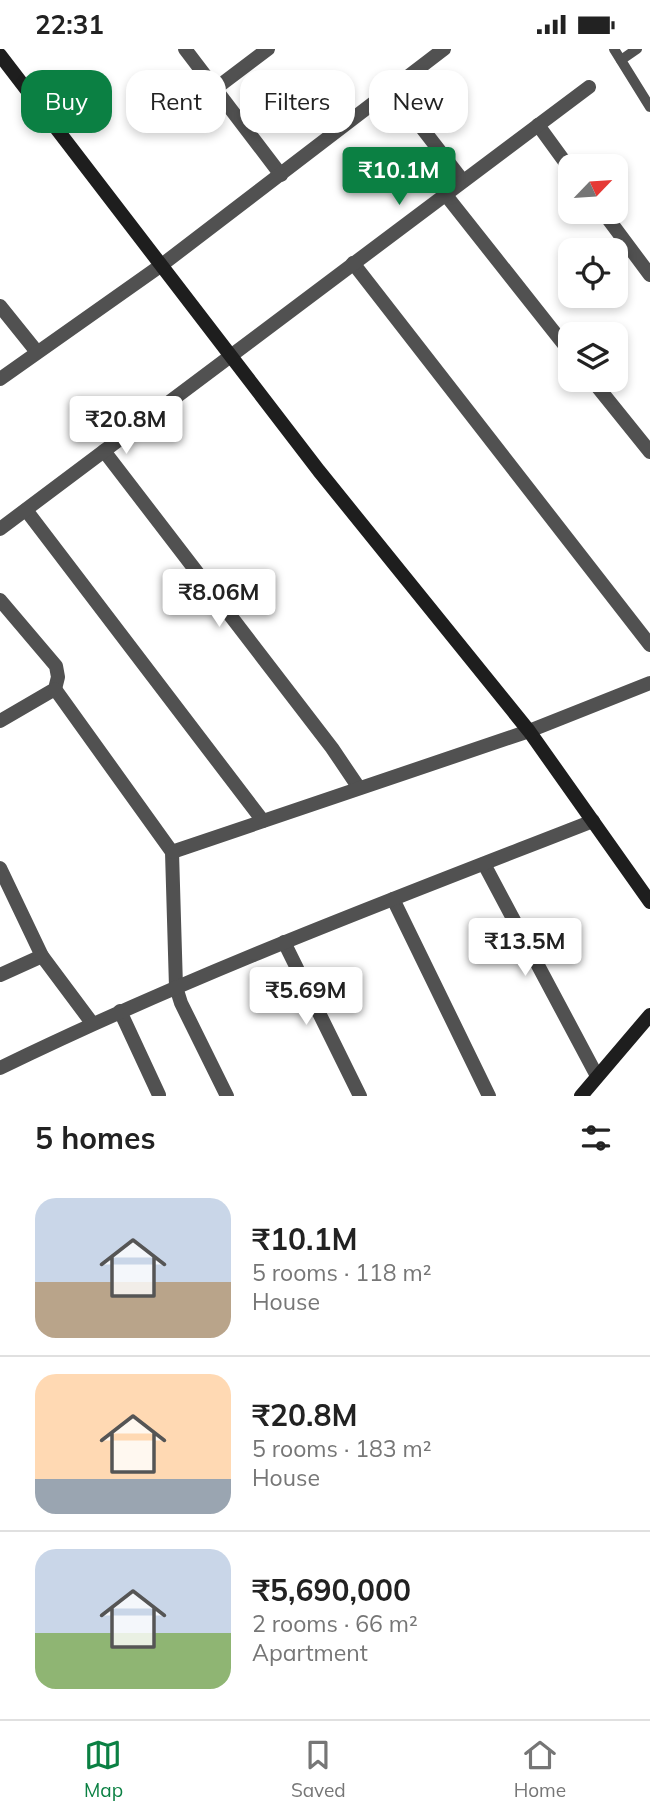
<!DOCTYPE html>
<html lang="en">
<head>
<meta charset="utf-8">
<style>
  body { margin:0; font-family:Mulish,sans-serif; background:#f6f6f6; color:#222; height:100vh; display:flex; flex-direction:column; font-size:26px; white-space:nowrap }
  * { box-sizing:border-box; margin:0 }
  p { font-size:23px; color:#767676 }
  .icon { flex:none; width:38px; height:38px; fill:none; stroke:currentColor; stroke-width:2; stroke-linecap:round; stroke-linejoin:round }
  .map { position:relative; height:1047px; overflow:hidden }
  .side { display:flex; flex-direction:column; background:#fff; flex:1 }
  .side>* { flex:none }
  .banner { position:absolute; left:21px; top:21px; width:609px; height:63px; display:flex; gap:14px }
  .needle { width:46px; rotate:65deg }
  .tools { position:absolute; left:558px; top:105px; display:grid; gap:14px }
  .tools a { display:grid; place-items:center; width:70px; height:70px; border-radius:14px; background:#fff; box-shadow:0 4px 10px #0003; font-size:35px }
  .price { position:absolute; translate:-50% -60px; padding:0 16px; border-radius:7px; background:#fff; color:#222; font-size:23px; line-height:46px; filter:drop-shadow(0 2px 4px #0008) }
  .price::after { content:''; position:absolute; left:50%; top:42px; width:21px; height:16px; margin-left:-10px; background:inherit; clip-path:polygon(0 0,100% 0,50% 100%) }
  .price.active { background:#0b8043; color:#fff }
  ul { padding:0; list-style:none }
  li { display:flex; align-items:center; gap:21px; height:175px; padding:0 35px }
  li+li { border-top:2px solid #e0e0e0 }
  li span { display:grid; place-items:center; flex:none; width:196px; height:140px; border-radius:21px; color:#555 }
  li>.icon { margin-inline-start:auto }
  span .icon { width:84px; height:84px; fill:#fffc; stroke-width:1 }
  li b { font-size:30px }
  h2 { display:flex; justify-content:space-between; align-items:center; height:84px; padding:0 35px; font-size:30px }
  .chip { padding:0 24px; border-radius:21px; background:#fff; box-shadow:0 4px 10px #0003; font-size:24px; line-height:63px }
  .chip.active { background:#0b8043; color:#fff }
  .status { display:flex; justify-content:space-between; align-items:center; height:49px; padding:0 35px; background:#fff; direction:ltr }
  .status svg { height:19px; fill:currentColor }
  .tab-bar { display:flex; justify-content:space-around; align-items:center; height:98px; border-top:2px solid #e0e0e0; background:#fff; font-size:19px; color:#767676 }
  .tab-bar a { display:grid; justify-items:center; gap:4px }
  .tab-bar .active { color:#0b8043 }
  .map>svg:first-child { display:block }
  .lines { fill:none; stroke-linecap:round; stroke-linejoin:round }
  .lane { stroke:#515151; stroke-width:10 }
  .street { stroke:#515151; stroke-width:14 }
  .secondary { stroke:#1e1e1e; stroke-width:14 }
</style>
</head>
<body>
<div class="status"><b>22:31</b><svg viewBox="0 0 49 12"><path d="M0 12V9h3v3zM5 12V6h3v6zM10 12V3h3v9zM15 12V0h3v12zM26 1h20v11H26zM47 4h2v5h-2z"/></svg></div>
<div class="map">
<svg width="650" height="1047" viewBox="0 0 650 1047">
  <rect width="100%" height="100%" fill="#fff"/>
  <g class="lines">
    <g class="lane">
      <path d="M614 0 650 58"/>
      <path d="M621 11 637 0"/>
    </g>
    <g class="street">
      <path d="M185 0 281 126"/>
      <path d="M391 39 463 132"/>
      <path d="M215 40 268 0"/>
      <path d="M538 76 570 120"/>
      <path d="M445 145 570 303"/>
      <path d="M603 163 650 226"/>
      <path d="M353 214 650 596"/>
      <path d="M0 257 37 303"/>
      <path d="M0 330 163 215 444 0"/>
      <path d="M592 331 650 403"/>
      <path d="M104 402 332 699 359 739"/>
      <path d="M26 461 263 772"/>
      <path d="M0 480 589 38"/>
      <path d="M0 551 56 617 58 628 55 640 0 672"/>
      <path d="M55 640 172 803 176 938 181 954 227 1047"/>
      <path d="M172 803 529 682 650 634"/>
      <path d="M484 815 597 1027"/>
      <path d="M0 819 42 907 0 926"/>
      <path d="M393 850 489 1047"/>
      <path d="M284 893 360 1047"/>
      <path d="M42 907 92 974"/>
      <path d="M120 962 159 1046"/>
      <path d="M0 1019C193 925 393 850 593 772"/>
    </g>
    <g class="secondary">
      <path d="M0 6 319 422 529 682 650 853"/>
      <path d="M581 1047 650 966"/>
    </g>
  </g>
</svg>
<div class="tools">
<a><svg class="needle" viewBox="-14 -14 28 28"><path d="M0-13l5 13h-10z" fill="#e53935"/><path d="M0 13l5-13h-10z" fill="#767676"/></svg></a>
<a><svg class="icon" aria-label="locate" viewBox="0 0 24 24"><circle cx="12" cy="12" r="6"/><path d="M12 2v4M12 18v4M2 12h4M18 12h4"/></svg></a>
<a><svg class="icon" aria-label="layers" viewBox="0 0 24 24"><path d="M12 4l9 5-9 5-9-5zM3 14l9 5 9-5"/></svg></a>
</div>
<b class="price active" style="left:399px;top:158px">₹10.1M</b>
<b class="price" style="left:126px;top:407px">₹20.8M</b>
<b class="price" style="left:219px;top:580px">₹8.06M</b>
<b class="price" style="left:525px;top:929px">₹13.5M</b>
<b class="price" style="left:306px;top:978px">₹5.69M</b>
<div class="banner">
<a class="chip active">Buy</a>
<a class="chip">Rent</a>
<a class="chip">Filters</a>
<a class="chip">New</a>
</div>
</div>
<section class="side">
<h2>5 homes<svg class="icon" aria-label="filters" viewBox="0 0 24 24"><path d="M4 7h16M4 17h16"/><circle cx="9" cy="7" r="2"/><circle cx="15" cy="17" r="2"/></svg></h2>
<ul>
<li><span style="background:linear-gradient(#c9d6e8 60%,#b9a48a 0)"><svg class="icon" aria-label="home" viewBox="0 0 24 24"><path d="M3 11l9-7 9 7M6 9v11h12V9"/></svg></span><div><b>₹10.1M</b><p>5 rooms · 118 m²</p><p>House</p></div></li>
<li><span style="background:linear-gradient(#ffd9b3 75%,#9aa5b1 0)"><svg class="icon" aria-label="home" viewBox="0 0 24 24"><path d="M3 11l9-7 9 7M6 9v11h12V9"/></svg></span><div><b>₹20.8M</b><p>5 rooms · 183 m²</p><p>House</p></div></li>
<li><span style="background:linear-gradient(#c9d6e8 60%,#8fb573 0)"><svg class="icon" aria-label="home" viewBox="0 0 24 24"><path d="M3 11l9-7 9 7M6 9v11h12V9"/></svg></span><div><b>₹5,690,000</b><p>2 rooms · 66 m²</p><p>Apartment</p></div></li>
</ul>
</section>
<nav class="tab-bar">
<a class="active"><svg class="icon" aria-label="map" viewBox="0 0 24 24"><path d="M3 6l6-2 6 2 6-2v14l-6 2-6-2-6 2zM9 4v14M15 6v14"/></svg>Map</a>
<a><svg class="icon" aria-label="saved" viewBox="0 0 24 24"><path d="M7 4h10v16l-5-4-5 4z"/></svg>Saved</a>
<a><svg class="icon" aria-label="home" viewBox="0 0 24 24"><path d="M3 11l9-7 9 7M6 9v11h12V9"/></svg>Home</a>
</nav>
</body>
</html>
